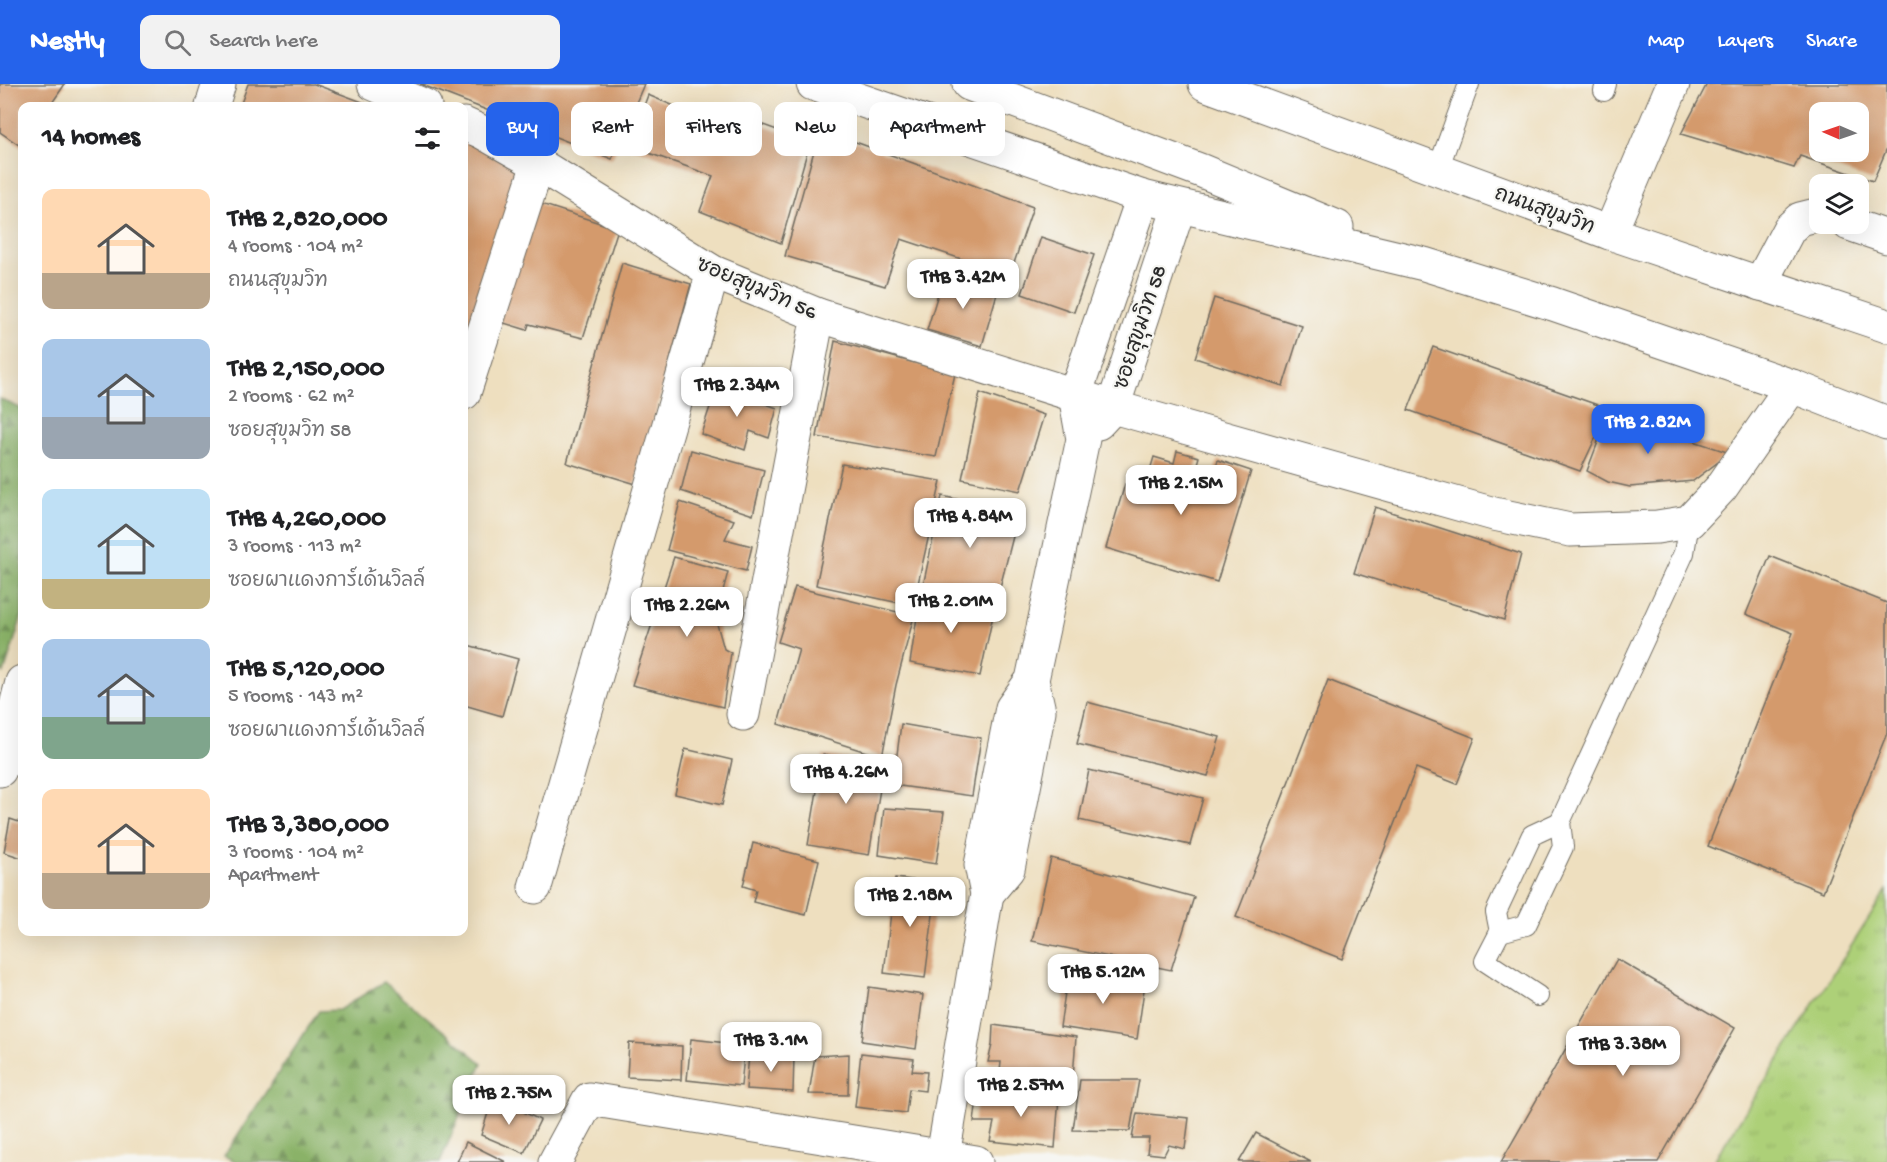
<!DOCTYPE html>
<html lang="en">
<head>
<meta charset="utf-8">
<style>
  body { margin:0; font-family:"Gochi Hand","Playpen Sans Thai",sans-serif; background:#f2f2f2; color:#202124; height:100vh; display:flex; flex-direction:column; font-size:22px; white-space:nowrap }
  * { box-sizing:border-box; margin:0 }
  p { font-size:20px; color:#757577 }
  .icon { flex:none; width:33px; height:33px; fill:none; stroke:currentColor; stroke-width:2; stroke-linecap:round; stroke-linejoin:round }
  .map { position:relative; flex:1; overflow:hidden }
  .sheet { position:absolute; left:18px; top:18px; width:450px; height:834px; display:flex; flex-direction:column; background:#fff; border-radius:12px; box-shadow:0 6px 24px #0002 }
  .sheet>* { flex:none }
  .hud { position:absolute; left:486px; top:18px; width:570px; height:54px; display:flex; gap:12px }
  .needle { width:39px; rotate:272deg }
  .buttons { position:absolute; left:1809px; top:18px; display:grid; gap:12px }
  .buttons a { display:grid; place-items:center; width:60px; height:60px; border-radius:12px; background:#fff; box-shadow:0 6px 24px #0002; font-size:30px }
  .price { position:absolute; translate:-50% -51px; padding:0 14px; border-radius:12px; background:#fff; color:#222; font-size:20px; line-height:39px; filter:drop-shadow(0 2px 3px #0008) }
  .price::after { content:''; position:absolute; left:50%; top:36px; width:18px; height:14px; margin-left:-9px; background:inherit; clip-path:polygon(0 0,100% 0,50% 100%) }
  .price.on { background:#2563eb; color:#fff }
  ul { padding:0; list-style:none }
  li { display:flex; align-items:center; gap:18px; height:150px; padding:0 24px }
  li span { display:grid; place-items:center; flex:none; width:168px; height:120px; border-radius:12px; color:#555 }
  li>.icon { margin-inline-start:auto }
  span .icon { width:72px; height:72px; fill:#fffc; stroke-width:1 }
  li b { font-size:26px }
  h2 { display:flex; justify-content:space-between; align-items:center; height:72px; padding:0 24px; font-size:26px }
  .pill { padding:0 21px; border-radius:12px; background:#fff; box-shadow:0 6px 24px #0002; font-size:21px; line-height:54px }
  .pill.on { background:#2563eb; color:#fff }
  header { display:flex; align-items:center; gap:36px; box-sizing:border-box; height:84px; padding:0 30px; background:#2563eb; color:#fff }
  header strong { font-size:28px }
  nav { display:flex; gap:33px; margin-inline-start:auto; font-size:21px }
  .search { width:420px; height:54px; background:#f2f2f2; display:flex; align-items:center; gap:15px; box-sizing:border-box; padding:0 21px; border-radius:12px; color:#757577; font-size:22px }
  .map>svg:first-child { display:block }
  .grass { fill:url(#grass-tufts); stroke:#6c7e52; stroke-width:1.5 }
  .forest { fill:url(#forest-firs); stroke:#5a6e4a; stroke-width:1.5 }
  .building { fill:#d49a6c; fill-rule:evenodd }
  .lines { fill:none; stroke-linecap:round; stroke-linejoin:round }
  .lane-casing { stroke:#6f6a5f; stroke-width:22 }
  .street-casing { stroke:#6f6a5f; stroke-width:35 }
  .highway-casing { stroke:#6f6a5f; stroke-width:35 }
  .lane { stroke:#fff; stroke-width:20 }
  .street { stroke:#fff; stroke-width:33 }
  .highway { stroke:#fff; stroke-width:33 }
  .labels { text-anchor:middle; stroke-width:4.5; stroke-linejoin:round; paint-order:stroke }
  .street-label { font-size:21px; fill:#2b2b2b; stroke:#f6f6f2 }
</style>
</head>
<body>
<header>
<strong>Nestly</strong>
<div class="search"><svg class="icon" aria-label="search" viewBox="0 0 24 24"><circle cx="10" cy="10" r="6"/><path d="M15 15l6 6"/></svg>Search here</div>
<nav><a>Map</a><a>Layers</a><a>Share</a></nav>
</header>
<div class="map">
<svg width="1887" height="1078" viewBox="0 0 1887 1078">
  <defs>
    <pattern id="grass-tufts" width="24" height="20" patternUnits="userSpaceOnUse" patternTransform="scale(1.5)"><rect width="24" height="20" fill="#add078"/><path d="M3 7l-1-3M5 7V3M7 7l1-3M15 17l-1-3M17 17v-4M19 17l1-3" fill="none" stroke="#95b368"/></pattern>
    <pattern id="forest-firs" width="22" height="20" patternUnits="userSpaceOnUse" patternTransform="scale(1.5)"><rect width="22" height="20" fill="#8ab268"/><path d="M5 1l3.5 6h-7zM16 11l3.5 6h-7z" fill="#719156"/></pattern>
  </defs>
  <rect width="100%" height="100%" fill="#f6f6f2"/>
  <filter id="ink" filterUnits="userSpaceOnUse"><feTurbulence type="fractalNoise" baseFrequency=".0167" numOctaves="2"/><feDisplacementMap in="SourceGraphic" scale="12" xChannelSelector="R" yChannelSelector="G"/><feConvolveMatrix kernelMatrix="1 2 1 2 8 2 1 2 1" color-interpolation-filters="sRGB"/></filter>
  <filter id="wash" filterUnits="userSpaceOnUse"><feTurbulence type="fractalNoise" baseFrequency=".008" numOctaves="4" result="noise"/><feDisplacementMap in="SourceGraphic" scale="24" xChannelSelector="R" yChannelSelector="G"/><feGaussianBlur stdDeviation="1.35" result="paint"/><feColorMatrix in="noise" values="0 0 0 0 0 0 0 0 0 0 0 0 0 0 0 0 0 1.4 0 .05"/><feComposite in="paint" operator="in"/></filter>
  <g filter="url(#wash)">
    <rect width="100%" height="100%" fill="#eedfbf"/>
    <path class="grass" d="M1887 806V1078H1713Z"/>
    <g class="forest">
      <path d="M0 315 22 325V532L4 589 0 585Z"/>
      <path d="M384 898 482 979 440 1078H237L224 1072 319 927 339 926Z"/>
    </g>
    <g id="blocks">
      <g class="building">
        <path d="M0 0H65L50 22H22V63L0 48Z"/>
        <path d="M248 0H314L373 22H240Z"/>
        <path d="M420 0H644L612 75Z"/>
        <path d="M1707 0H1887V64L1873 97 1800 72 1794 84 1681 50ZM1820 28H1858V68H1820Z"/>
        <path d="M648 11 717 40 722 26 810 58 781 159 700 127 713 92 629 62Z"/>
        <path d="M820 45 1033 123 1010 191 901 155 885 202 785 172Z"/>
        <path d="M464 57 524 86 541 120 618 145 583 254 529 240 527 246 501 238 464 259Z"/>
        <path d="M1041 153 1094 171 1074 228 1022 210Z"/>
        <path d="M622 179 691 200 636 400 567 379Z"/>
        <path d="M944 190 998 206 982 262 927 246Z"/>
        <path d="M1214 214 1302 242 1283 302 1195 274Z"/>
        <path d="M835 257 955 290 936 373 817 353Z"/>
        <path d="M1433 263 1609 325 1580 387 1408 326Z"/>
        <path d="M717 302 777 324 769 354 750 347 745 366 701 350Z"/>
        <path d="M980 309 1044 331 1020 407 962 395Z"/>
        <path d="M1609 329 1730 369 1693 397 1630 403 1608 398 1587 387Z"/>
        <path d="M691 366 764 386 753 431 681 407Z"/>
        <path d="M1177 367 1199 373 1194 390 1212 395 1218 376 1251 387 1217 498 1106 464 1125 400 1144 406 1154 373 1174 379Z"/>
        <path d="M842 380 941 397 913 522 816 501Z"/>
        <path d="M942 412 1019 429 996 519 923 502Z"/>
        <path d="M680 418 734 436 725 455 752 462 746 487 667 466Z"/>
        <path d="M1375 423 1521 470 1504 536 1354 489Z"/>
        <path d="M1770 472 1887 519V649L1823 808 1708 762 1793 549 1746 530Z"/>
        <path d="M674 473 728 488 719 522H712L707 539 717 540 724 565 731 569 723 623 632 601Z"/>
        <path d="M795 503 914 532 896 601 882 673 778 640 799 565 778 558Z"/>
        <path d="M921 507 995 522 980 592 910 579Z"/>
        <path d="M464 560 518 575 502 632 464 621Z"/>
        <path d="M1328 596 1475 654 1457 700 1416 684 1342 875 1236 833Z"/>
        <path d="M1087 618 1220 653 1208 692 1077 660Z"/>
        <path d="M901 640 981 654 972 712 893 701Z"/>
        <path d="M685 665 732 676 722 721 675 710Z"/>
        <path d="M823 671 884 681 869 771 808 761Z"/>
        <path d="M1089 686 1203 714 1190 761 1079 736Z"/>
        <path d="M884 724 944 728 936 780 879 771Z"/>
        <path d="M10 735 22 739V774L4 768Z"/>
        <path d="M753 759 819 776 806 831 753 818 756 806 743 802Z"/>
        <path d="M1051 774 1194 813 1171 886 1032 857Z"/>
        <path d="M895 794 937 799 925 894 884 889Z"/>
        <path d="M1617 875 1735 944 1658 1078H1501Z"/>
        <path d="M1068 888 1145 899 1137 955 1060 943Z"/>
        <path d="M869 903 923 911 916 965 862 957Z"/>
        <path d="M993 941 1076 953 1072 1007 999 997 1001 978H988L992 961Z"/>
        <path d="M691 955 745 961 741 1002 687 996Z"/>
        <path d="M629 959 682 962 681 996 627 993Z"/>
        <path d="M861 969 914 975 912 987 927 988 925 1007 909 1005 906 1029 855 1023Z"/>
        <path d="M849 970 848 1011 809 1010 815 972Z"/>
        <path d="M749 971 794 972 793 1008 746 1005Z"/>
        <path d="M1080 996H1139L1130 1047 1073 1046Z"/>
        <path d="M1000 1004 1059 1013 1055 1064 990 1057 994 1038H974L977 1015 998 1017Z"/>
        <path d="M493 1013 540 1036 524 1069 481 1051Z"/>
        <path d="M1137 1029 1189 1034 1185 1065 1169 1061 1164 1071 1147 1069 1149 1054H1132Z"/>
        <path d="M1256 1049 1311 1078H1239Z"/>
        <path d="M466 1058 506 1078H457Z"/>
      </g>
    </g>
  </g>
  <g filter="url(#ink)">
    <use href="#blocks" fill-opacity="0" stroke="#6f6a5f" stroke-width="1.5"/>
    <g class="lines">
      <defs>
        <g id="lane">
          <path d="M1604 7 1606 0"/>
          <path d="M1438 85 1469 0"/>
          <path d="M1500 848 1526 841 1563 763 1560 738 1684 469 1689 438"/>
          <path d="M1538 912 1485 877 1500 848 1496 828 1532 751 1560 738"/>
        </g>
        <g id="street">
          <path d="M374 0 425 22"/>
          <path d="M212 22 219 0"/>
          <path d="M464 40 482 48 538 80 713 188 818 231 1113 323 1494 430 1570 446 1657 443 1689 438 1721 404 1792 302"/>
          <path d="M1849 140 1887 153"/>
          <path d="M1610 149 1673 0"/>
          <path d="M1760 200 1789 145 1800 135 1820 130"/>
          <path d="M464 309 538 80"/>
          <path d="M1098 339 1113 323 1179 123"/>
          <path d="M743 630 818 231"/>
          <path d="M0 686 22 598"/>
          <path d="M535 803 713 188"/>
          <path d="M987 810 1008 785 1039 627 1032 596"/>
          <path d="M555 1078 589 1015 976 1078"/>
          <path d="M942 1078 987 810 981 781 1012 624 1032 596 1083 355 1075 311 1143 113"/>
        </g>
        <g id="highway">
          <path d="M813 0 1143 113 1424 180 1553 220 1792 302 1887 339"/>
          <path d="M969 0 1202 87 1337 143"/>
          <path d="M1205 0 1610 149 1887 242"/>
        </g>
      </defs>
      <use href="#lane" class="lane-casing"/>
      <use href="#street" class="street-casing"/>
      <use href="#highway" class="highway-casing"/>
      <use href="#lane" class="lane"/>
      <use href="#street" class="street"/>
      <use href="#highway" class="highway"/>
    </g>
  </g>
  <g class="labels">
    <g class="street-label">
      <text transform="translate(1545 125) rotate(20)" y="7">ถนนสุขุมวิท</text>
      <text transform="translate(757 203) rotate(23)" y="7">ซอยสุขุมวิท 56</text>
      <text transform="translate(1139 243) rotate(-72)" y="7">ซอยสุขุมวิท 58</text>
    </g>
  </g>
</svg>
<div class="buttons">
<a><svg class="needle" viewBox="-14 -14 28 28"><path d="M0-13l5 13h-10z" fill="#e53935"/><path d="M0 13l5-13h-10z" fill="#757577"/></svg></a>
<a><svg class="icon" aria-label="layers" viewBox="0 0 24 24"><path d="M12 4l9 5-9 5-9-5zM3 14l9 5 9-5"/></svg></a>
</div>
<b class="price" style="left:963px;top:226px">THB 3.42M</b>
<b class="price" style="left:737px;top:334px">THB 2.34M</b>
<b class="price on" style="left:1648px;top:371px">THB 2.82M</b>
<b class="price" style="left:1181px;top:432px">THB 2.15M</b>
<b class="price" style="left:970px;top:465px">THB 4.84M</b>
<b class="price" style="left:951px;top:550px">THB 2.01M</b>
<b class="price" style="left:687px;top:554px">THB 2.26M</b>
<b class="price" style="left:846px;top:721px">THB 4.26M</b>
<b class="price" style="left:910px;top:844px">THB 2.18M</b>
<b class="price" style="left:1103px;top:921px">THB 5.12M</b>
<b class="price" style="left:771px;top:989px">THB 3.1M</b>
<b class="price" style="left:1623px;top:993px">THB 3.38M</b>
<b class="price" style="left:1021px;top:1034px">THB 2.57M</b>
<b class="price" style="left:509px;top:1042px">THB 2.75M</b>
<div class="hud">
<a class="pill on">Buy</a>
<a class="pill">Rent</a>
<a class="pill">Filters</a>
<a class="pill">New</a>
<a class="pill">Apartment</a>
</div>
<section class="sheet">
<h2>14 homes<svg class="icon" aria-label="filters" viewBox="0 0 24 24"><path d="M4 7h16M4 17h16"/><circle cx="9" cy="7" r="2"/><circle cx="15" cy="17" r="2"/></svg></h2>
<ul>
<li><span style="background:linear-gradient(#ffd9b3 70%,#b9a48a 0)"><svg class="icon" aria-label="home" viewBox="0 0 24 24"><path d="M3 11l9-7 9 7M6 9v11h12V9"/></svg></span><div><b>THB 2,820,000</b><p>4 rooms · 104 m²</p><p>ถนนสุขุมวิท</p></div></li>
<li><span style="background:linear-gradient(#a9c7e8 65%,#9aa5b1 0)"><svg class="icon" aria-label="home" viewBox="0 0 24 24"><path d="M3 11l9-7 9 7M6 9v11h12V9"/></svg></span><div><b>THB 2,150,000</b><p>2 rooms · 62 m²</p><p>ซอยสุขุมวิท 58</p></div></li>
<li><span style="background:linear-gradient(#bfe0f5 75%,#c2b280 0)"><svg class="icon" aria-label="home" viewBox="0 0 24 24"><path d="M3 11l9-7 9 7M6 9v11h12V9"/></svg></span><div><b>THB 4,260,000</b><p>3 rooms · 113 m²</p><p>ซอยผาแดงการ์เด้นวิลล์</p></div></li>
<li><span style="background:linear-gradient(#a9c7e8 65%,#7fa58c 0)"><svg class="icon" aria-label="home" viewBox="0 0 24 24"><path d="M3 11l9-7 9 7M6 9v11h12V9"/></svg></span><div><b>THB 5,120,000</b><p>5 rooms · 143 m²</p><p>ซอยผาแดงการ์เด้นวิลล์</p></div></li>
<li><span style="background:linear-gradient(#ffd9b3 70%,#b9a48a 0)"><svg class="icon" aria-label="home" viewBox="0 0 24 24"><path d="M3 11l9-7 9 7M6 9v11h12V9"/></svg></span><div><b>THB 3,380,000</b><p>3 rooms · 104 m²</p><p>Apartment</p></div></li>
</ul>
</section>
</div>
</body>
</html>
